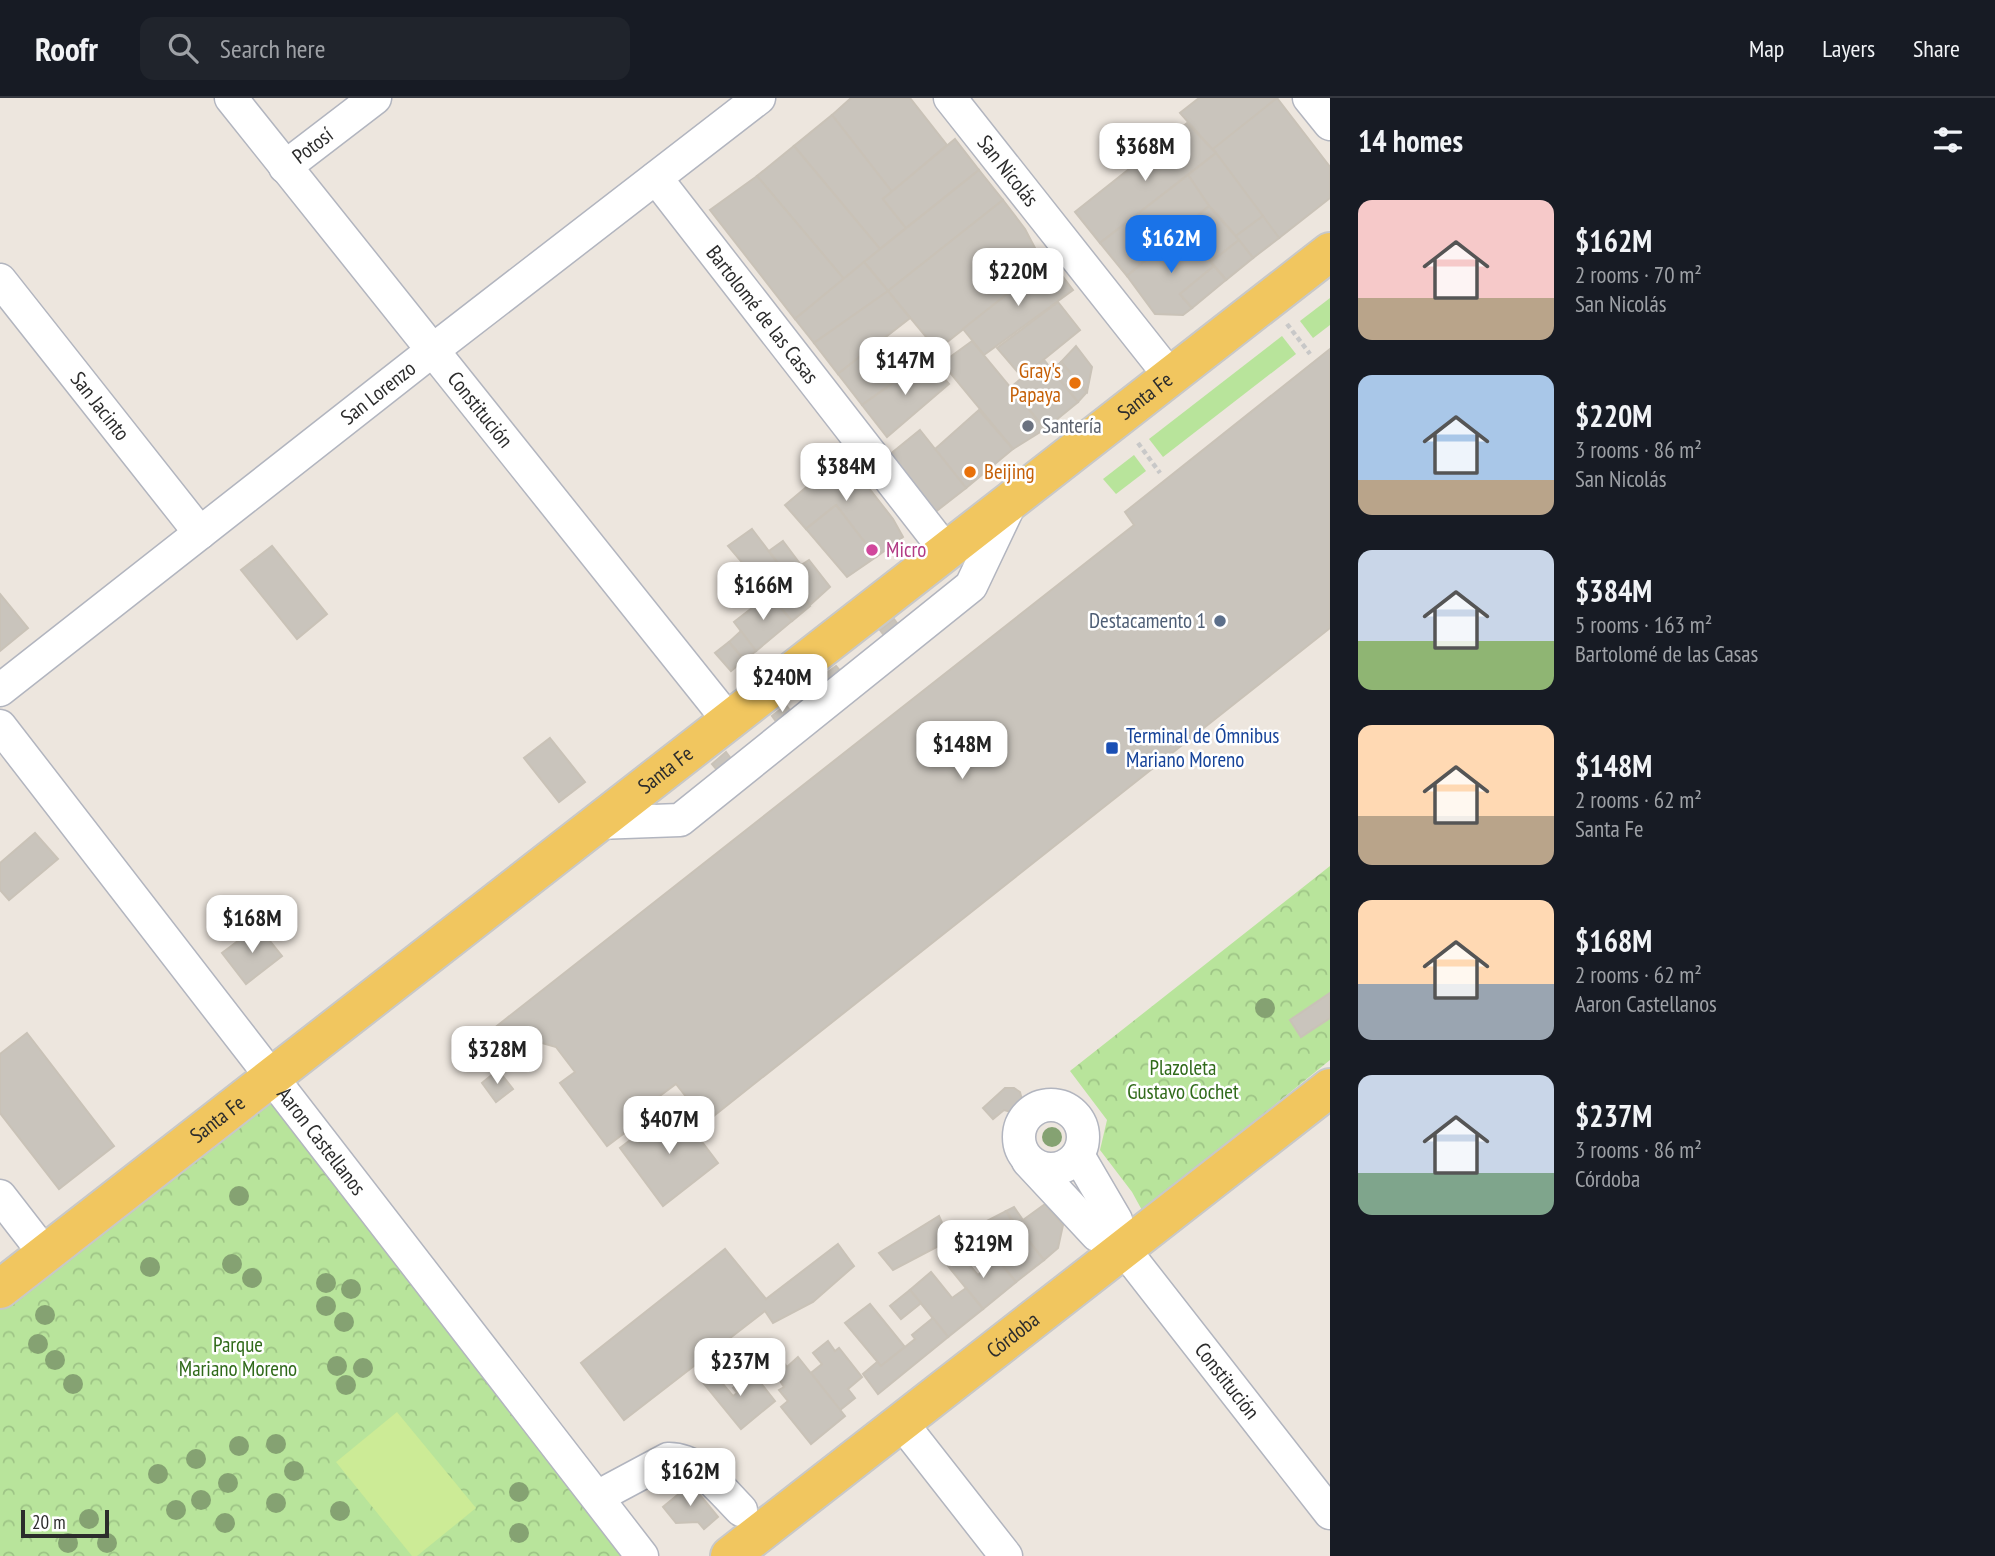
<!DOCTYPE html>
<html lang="en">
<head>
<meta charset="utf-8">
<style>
  body { margin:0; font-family:"PT Sans Narrow",sans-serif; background:#20242c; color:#f1f3f6; height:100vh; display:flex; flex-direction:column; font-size:26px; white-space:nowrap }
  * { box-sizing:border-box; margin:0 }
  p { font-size:23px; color:#9ea1a6 }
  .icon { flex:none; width:38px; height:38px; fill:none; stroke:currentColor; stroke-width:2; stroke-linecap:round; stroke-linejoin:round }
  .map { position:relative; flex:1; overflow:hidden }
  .side { display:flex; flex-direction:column; background:#171b24; width:665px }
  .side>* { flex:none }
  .scale { position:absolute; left:21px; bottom:18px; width:88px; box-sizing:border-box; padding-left:7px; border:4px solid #2c2c2c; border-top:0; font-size:19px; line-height:24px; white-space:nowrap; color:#2c2c2c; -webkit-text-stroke:5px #fff; paint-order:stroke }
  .price { position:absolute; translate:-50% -60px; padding:0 16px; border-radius:14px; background:#fff; color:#222; font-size:23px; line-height:46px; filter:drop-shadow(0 2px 4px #0008) }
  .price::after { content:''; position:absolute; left:50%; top:42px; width:21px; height:16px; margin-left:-10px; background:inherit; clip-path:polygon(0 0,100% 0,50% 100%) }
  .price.active { background:#1a73e8; color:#fff }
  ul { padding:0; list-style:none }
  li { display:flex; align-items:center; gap:21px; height:175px; padding:0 28px }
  li span { display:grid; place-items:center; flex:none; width:196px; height:140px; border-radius:14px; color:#555 }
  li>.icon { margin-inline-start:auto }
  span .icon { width:84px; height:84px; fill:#fffc; stroke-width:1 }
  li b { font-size:30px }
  h2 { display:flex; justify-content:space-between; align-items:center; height:84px; padding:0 28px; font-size:30px }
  header { display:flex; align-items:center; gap:42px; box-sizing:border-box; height:98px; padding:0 35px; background:#171b24; border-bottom:2px solid #363941 }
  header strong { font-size:33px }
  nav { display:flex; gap:38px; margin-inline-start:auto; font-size:24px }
  .search { width:490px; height:63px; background:#20242c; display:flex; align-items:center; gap:18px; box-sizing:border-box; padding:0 24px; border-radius:14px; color:#9ea1a6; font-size:26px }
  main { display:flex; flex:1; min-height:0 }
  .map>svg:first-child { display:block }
  .grass { fill:#b8e49b }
  .forest { fill:url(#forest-crowns) }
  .pitch { fill:#cceb96 }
  .building { fill:#c9c4bc; stroke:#c9c2b7; stroke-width:2 }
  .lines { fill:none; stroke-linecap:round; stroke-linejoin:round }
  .minor-casing { stroke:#b2b5bf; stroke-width:35 }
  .major-casing { stroke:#c8c8c8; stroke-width:42 }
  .path { stroke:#c8c8c8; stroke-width:4.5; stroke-dasharray:5 3.5; stroke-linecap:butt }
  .minor { stroke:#fff; stroke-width:32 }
  .major { stroke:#f1c65f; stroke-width:38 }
  .tree { fill:#85a272 }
  .food-dot { fill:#e8710a; stroke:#fff; stroke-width:2.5 }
  .worship-dot { fill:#6b7280; stroke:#fff; stroke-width:2.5 }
  .hotel-dot { fill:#d1479c; stroke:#fff; stroke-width:2.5 }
  .service-dot { fill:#5c6f8a; stroke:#fff; stroke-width:2.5 }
  .transit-dot { fill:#1a4fb4; stroke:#fff; stroke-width:2.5 }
  .labels { text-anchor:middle; stroke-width:5; stroke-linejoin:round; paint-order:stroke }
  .street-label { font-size:21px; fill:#2c2c2c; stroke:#fff }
  .food-label { font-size:21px; fill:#c56008; stroke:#fff; text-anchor:end }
  .worship-label { font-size:21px; fill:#5b616d; stroke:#fff; text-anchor:start }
  .hotel-label { font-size:21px; fill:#b23c85; stroke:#fff; text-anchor:start }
  .service-label { font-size:21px; fill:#4e5e75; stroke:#fff; text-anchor:end }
  .transit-label { font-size:21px; fill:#164399; stroke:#fff; text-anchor:start }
  .park-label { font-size:21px; fill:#306a1a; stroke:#fff }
</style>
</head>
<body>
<header>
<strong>Roofr</strong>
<div class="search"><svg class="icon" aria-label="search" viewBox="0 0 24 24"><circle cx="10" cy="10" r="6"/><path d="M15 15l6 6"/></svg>Search here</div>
<nav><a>Map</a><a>Layers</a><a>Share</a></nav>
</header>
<main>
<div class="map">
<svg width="1330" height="1458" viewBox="0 0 1330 1458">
  <defs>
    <pattern id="forest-crowns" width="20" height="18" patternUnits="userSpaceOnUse" patternTransform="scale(1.75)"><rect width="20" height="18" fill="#b8e49b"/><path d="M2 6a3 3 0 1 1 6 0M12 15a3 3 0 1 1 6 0" fill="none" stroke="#9ec486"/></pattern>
  </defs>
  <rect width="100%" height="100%" fill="#ede6de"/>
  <g class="grass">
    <path d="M1330 200V227L1313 240 1300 223Z"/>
    <path d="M1282 238 1296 256 1163 359 1149 341Z"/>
    <path d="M1134 357 1146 373 1116 396 1103 381Z"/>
  </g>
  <g class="forest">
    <path d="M1330 768V962L1143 1114 1132 1094 1100 1052 1107 1022 1070 973Z"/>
    <path d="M273 979 642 1458H0V1191Z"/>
  </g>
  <path class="pitch" d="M397 1314 476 1410 417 1458H412L336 1364Z"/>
  <g class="building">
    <path d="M851 0H910L947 47 892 94 832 17Z"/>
    <path d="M1199 0H1277L1213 52 1180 15Z"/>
    <path d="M1277 0 1330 69V100L1279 140 1213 51Z"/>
    <path d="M832 17 892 94 883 101 906 130 880 151 794 48Z"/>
    <path d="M1187 25 1216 55 1100 145 1075 114Z"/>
    <path d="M955 41 979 72 906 130 883 101Z"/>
    <path d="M794 48 880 151 844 181 757 78Z"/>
    <path d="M1216 55 1263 118 1236 138 1209 108 1188 77Z"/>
    <path d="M979 72 1003 102 888 193 864 164Z"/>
    <path d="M1188 77 1209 108 1127 178 1100 145Z"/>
    <path d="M757 78 844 181 795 221 710 112Z"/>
    <path d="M1003 102 1025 131 1044 167 937 252 888 193Z"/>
    <path d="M1209 108 1239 142 1211 164 1183 131Z"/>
    <path d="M1263 118 1279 140 1253 160 1236 138Z"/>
    <path d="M1183 131 1214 168 1180 196 1192 210 1183 217 1155 216 1127 178Z"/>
    <path d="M1239 142 1253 160 1226 182 1211 164Z"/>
    <path d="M1050 162 1073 192 984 257 963 231Z"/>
    <path d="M864 164 888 193 814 245 795 221Z"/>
    <path d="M1214 168 1226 182 1192 210 1180 196Z"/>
    <path d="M888 193 910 220 838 276 814 245Z"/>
    <path d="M1058 204 1080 232 1022 279 997 250Z"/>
    <path d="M972 243 1045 331 1013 351 942 265Z"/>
    <path d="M1076 248 1092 269 1087 294 1061 264Z"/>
    <path d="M905 250 918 267 862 307 838 276 868 252 880 268Z"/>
    <path d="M1330 251V530L706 1024 676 986 638 1014 643 1021 607 1048 560 985 575 974 556 949 493 931 1134 427 1125 414Z"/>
    <path d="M927 261 949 286 887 339 862 307Z"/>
    <path d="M1044 262 1078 304 1045 331 1011 289Z"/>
    <path d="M1061 264 1087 294 1078 304 1052 272Z"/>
    <path d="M979 312 1013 351 966 390 935 351Z"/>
    <path d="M920 332 966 390 934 415 888 358Z"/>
    <path d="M836 348 893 421 903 439 876 459 836 407 806 431 785 407 816 381 810 371Z"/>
    <path d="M836 407 876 459 847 479 806 431Z"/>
    <path d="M752 431 810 508 792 523 728 448Z"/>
    <path d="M783 443 801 467 809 462 830 489 810 507 769 453Z"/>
    <path d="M272 448 327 516 297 541 241 472Z"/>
    <path d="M0 496 28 530 0 553Z"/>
    <path d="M769 497 792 523 756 553 734 524Z"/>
    <path d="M894 521 900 529 886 540 880 532Z"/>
    <path d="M741 533 756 553 744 562 729 544Z"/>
    <path d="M729 544 744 562 731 573 715 555Z"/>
    <path d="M836 568 842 575 827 586 821 579Z"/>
    <path d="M786 607 792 615 778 626 772 618Z"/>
    <path d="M550 640 585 684 559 704 524 660Z"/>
    <path d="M726 654 732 662 718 673 712 666Z"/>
    <path d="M35 735 58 761 9 802 0 792V765Z"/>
    <path d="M258 828 282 858 246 886 222 855Z"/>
    <path d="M1330 895V920L1301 939 1290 922Z"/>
    <path d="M27 935 114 1048 59 1091 0 1015V956Z"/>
    <path d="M498 972 513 991 496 1004 482 985Z"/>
    <path d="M1005 990H1014L1020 994 1022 1002 1019 1010 1011 1014 1004 1012 993 1021 983 1010Z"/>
    <path d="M675 1008 718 1065 663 1108 620 1050Z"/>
    <path d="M1045 1106 1063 1127 1058 1150 1044 1162 1006 1113 1014 1109 1023 1122Z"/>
    <path d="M1006 1113 1011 1122 1002 1129 1013 1142 1022 1135 1044 1162 1016 1184 973 1130Z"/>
    <path d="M939 1118 950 1142 893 1172 879 1155Z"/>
    <path d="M838 1146 854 1168 813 1204 773 1225 765 1213 624 1322 581 1265 725 1151 766 1201Z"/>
    <path d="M961 1157 978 1177 997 1161 1016 1184 983 1211 948 1168Z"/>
    <path d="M931 1174 952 1200 966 1190 983 1211 948 1239 910 1192Z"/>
    <path d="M910 1192 921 1205 901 1221 890 1208Z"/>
    <path d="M870 1206 905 1249 881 1268 845 1225Z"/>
    <path d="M933 1220 948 1239 878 1296 863 1276 877 1264 881 1268 915 1241 912 1237Z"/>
    <path d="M828 1243 835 1253 839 1250 862 1279 848 1291 855 1300 840 1312 811 1275 822 1266 813 1255Z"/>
    <path d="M798 1259 845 1318 811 1346 781 1309 788 1303 779 1292 784 1289 771 1269 781 1261 787 1269Z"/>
    <path d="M711 1272 733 1298 737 1295 733 1290 752 1274 775 1303 741 1331 700 1281Z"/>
    <path d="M691 1386 718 1419 704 1431 698 1424 676 1425 663 1409Z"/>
  </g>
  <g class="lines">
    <defs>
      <g id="minor">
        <path id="s1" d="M231 0 729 623"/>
        <path id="s2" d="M950 0 1170 278"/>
        <path d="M1309 0 1330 26"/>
        <path id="s3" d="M285 69 375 0"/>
        <path id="s4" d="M656 80 946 453"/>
        <path id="s5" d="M0 182 200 435"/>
        <path id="s6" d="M0 592 433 252 759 0"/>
        <path id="s7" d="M0 628 642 1458"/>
        <path d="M597 725 680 722 971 488 1011 404"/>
        <circle cx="1051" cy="1039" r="32"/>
        <path id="s8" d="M1078 1057 1116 1122 1123 1150 1330 1415"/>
        <path d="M1028 1063 1097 1137 1123 1150"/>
        <path d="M0 1098 45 1156"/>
        <path d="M901 1324 1006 1458"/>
        <path d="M597 1399 668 1361C698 1360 721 1392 741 1412"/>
      </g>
      <g id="major">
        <path id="s9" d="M0 1191 1330 154"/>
        <path id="s10" d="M730 1458 1330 990"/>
      </g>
    </defs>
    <use href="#minor" class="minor-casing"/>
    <use href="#major" class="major-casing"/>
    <g class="path">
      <path d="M1287 226 1310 256"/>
      <path d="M1138 345 1160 375"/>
    </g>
    <use href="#minor" class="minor"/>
    <use href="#major" class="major"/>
  </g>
  <g class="tree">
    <circle cx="1265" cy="910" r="10"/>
    <circle cx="1052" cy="1039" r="10"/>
    <circle cx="239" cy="1098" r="10"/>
    <circle cx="232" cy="1166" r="10"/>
    <circle cx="150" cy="1169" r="10"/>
    <circle cx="252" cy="1180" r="10"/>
    <circle cx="326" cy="1185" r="10"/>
    <circle cx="351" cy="1191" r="10"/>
    <circle cx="326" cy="1208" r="10"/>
    <circle cx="45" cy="1217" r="10"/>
    <circle cx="344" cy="1224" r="10"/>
    <circle cx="38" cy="1246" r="10"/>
    <circle cx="55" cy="1262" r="10"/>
    <circle cx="337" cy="1268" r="10"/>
    <circle cx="186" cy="1269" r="10"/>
    <circle cx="363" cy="1270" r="10"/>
    <circle cx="73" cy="1286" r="10"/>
    <circle cx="346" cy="1287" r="10"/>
    <circle cx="276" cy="1346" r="10"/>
    <circle cx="239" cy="1348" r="10"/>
    <circle cx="196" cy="1361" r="10"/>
    <circle cx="294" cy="1373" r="10"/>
    <circle cx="158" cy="1376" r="10"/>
    <circle cx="228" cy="1385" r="10"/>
    <circle cx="519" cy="1394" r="10"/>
    <circle cx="201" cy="1402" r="10"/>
    <circle cx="276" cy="1405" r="10"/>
    <circle cx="176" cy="1412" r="10"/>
    <circle cx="340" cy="1413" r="10"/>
    <circle cx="89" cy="1421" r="10"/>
    <circle cx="225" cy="1425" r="10"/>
    <circle cx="519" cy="1435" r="10"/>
    <circle cx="68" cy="1445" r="10"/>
    <circle cx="107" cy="1445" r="10"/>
  </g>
  <g class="food-dot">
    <circle cx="1075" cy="285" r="7"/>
    <circle cx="970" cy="374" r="7"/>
  </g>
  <circle class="worship-dot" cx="1028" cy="328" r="7"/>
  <circle class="hotel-dot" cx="872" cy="452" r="7"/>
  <circle class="service-dot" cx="1220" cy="523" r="7"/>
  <rect class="transit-dot" x="1105" y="643" width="14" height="14" rx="3.5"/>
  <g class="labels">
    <g class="street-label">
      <text dy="7" stroke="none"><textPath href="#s3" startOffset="35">Potosí</textPath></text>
      <text dy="7" stroke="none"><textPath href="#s2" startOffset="93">San Nicolás</textPath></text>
      <text dy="7" stroke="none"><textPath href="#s4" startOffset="173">Bartolomé de las Casas</textPath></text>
      <text dy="7" stroke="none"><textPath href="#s6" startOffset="481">San Lorenzo</textPath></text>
      <text dy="7" stroke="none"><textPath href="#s9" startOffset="1452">Santa Fe</textPath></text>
      <text dy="7" stroke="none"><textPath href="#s5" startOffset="161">San Jacinto</textPath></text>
      <text dy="7" stroke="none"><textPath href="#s1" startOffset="399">Constitución</textPath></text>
      <text dy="7" stroke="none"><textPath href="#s9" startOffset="844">Santa Fe</textPath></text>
      <text dy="7" stroke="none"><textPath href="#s9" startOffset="276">Santa Fe</textPath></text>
      <text dy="7" stroke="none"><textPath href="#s7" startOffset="525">Aaron Castellanos</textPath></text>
      <text dy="7" stroke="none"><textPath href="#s10" startOffset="359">Córdoba</textPath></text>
      <text dy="7" stroke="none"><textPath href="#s8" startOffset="273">Constitución</textPath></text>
    </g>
    <g class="food-label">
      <text x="1061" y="280">Gray's<tspan x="1061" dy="24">Papaya</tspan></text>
      <text x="984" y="381" text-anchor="start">Beijing</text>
    </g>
    <g class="worship-label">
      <text x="1042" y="335">Santería</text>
    </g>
    <g class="hotel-label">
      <text x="886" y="459">Micro</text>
    </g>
    <g class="service-label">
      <text x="1206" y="530">Destacamento 1</text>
    </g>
    <g class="transit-label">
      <text x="1126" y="645">Terminal de Ómnibus<tspan x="1126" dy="24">Mariano Moreno</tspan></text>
    </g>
    <g class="park-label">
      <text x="1183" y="977">Plazoleta<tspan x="1183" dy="24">Gustavo Cochet</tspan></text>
      <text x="238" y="1254">Parque<tspan x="238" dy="24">Mariano Moreno</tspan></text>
    </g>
  </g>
</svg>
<div class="scale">20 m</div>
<b class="price" style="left:1145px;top:85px">$368M</b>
<b class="price active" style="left:1171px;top:177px">$162M</b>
<b class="price" style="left:1018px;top:210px">$220M</b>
<b class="price" style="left:905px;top:299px">$147M</b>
<b class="price" style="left:846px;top:405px">$384M</b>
<b class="price" style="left:763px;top:524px">$166M</b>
<b class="price" style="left:782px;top:616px">$240M</b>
<b class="price" style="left:962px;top:683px">$148M</b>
<b class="price" style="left:252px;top:857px">$168M</b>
<b class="price" style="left:497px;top:988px">$328M</b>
<b class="price" style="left:669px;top:1058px">$407M</b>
<b class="price" style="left:983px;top:1182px">$219M</b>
<b class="price" style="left:740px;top:1300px">$237M</b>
<b class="price" style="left:690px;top:1410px">$162M</b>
</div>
<section class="side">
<h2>14 homes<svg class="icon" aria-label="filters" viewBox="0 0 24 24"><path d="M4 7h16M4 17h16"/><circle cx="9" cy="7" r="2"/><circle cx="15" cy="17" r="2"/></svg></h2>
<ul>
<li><span style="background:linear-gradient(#f6c9c9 70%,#b9a48a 0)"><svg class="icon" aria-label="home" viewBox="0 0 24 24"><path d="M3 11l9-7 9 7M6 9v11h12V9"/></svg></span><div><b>$162M</b><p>2 rooms · 70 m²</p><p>San Nicolás</p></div></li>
<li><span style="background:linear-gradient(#a9c7e8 75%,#b9a48a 0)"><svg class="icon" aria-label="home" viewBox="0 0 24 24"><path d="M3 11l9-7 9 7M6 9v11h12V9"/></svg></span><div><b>$220M</b><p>3 rooms · 86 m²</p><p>San Nicolás</p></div></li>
<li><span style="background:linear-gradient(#c9d6e8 65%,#8fb573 0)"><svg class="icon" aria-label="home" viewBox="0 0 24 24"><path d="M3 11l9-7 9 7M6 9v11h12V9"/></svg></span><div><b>$384M</b><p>5 rooms · 163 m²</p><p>Bartolomé de las Casas</p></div></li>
<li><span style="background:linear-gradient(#ffd9b3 65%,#b9a48a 0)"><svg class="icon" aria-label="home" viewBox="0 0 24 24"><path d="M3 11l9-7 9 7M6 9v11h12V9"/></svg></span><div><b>$148M</b><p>2 rooms · 62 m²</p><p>Santa Fe</p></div></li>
<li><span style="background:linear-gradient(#ffd9b3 60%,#9aa5b1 0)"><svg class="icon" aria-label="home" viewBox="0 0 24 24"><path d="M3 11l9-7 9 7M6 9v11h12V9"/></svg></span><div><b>$168M</b><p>2 rooms · 62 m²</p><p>Aaron Castellanos</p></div></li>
<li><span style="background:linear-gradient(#c9d6e8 70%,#7fa58c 0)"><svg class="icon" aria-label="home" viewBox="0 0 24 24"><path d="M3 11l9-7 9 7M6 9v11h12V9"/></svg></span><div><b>$237M</b><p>3 rooms · 86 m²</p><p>Córdoba</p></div></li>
</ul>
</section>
</main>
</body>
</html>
